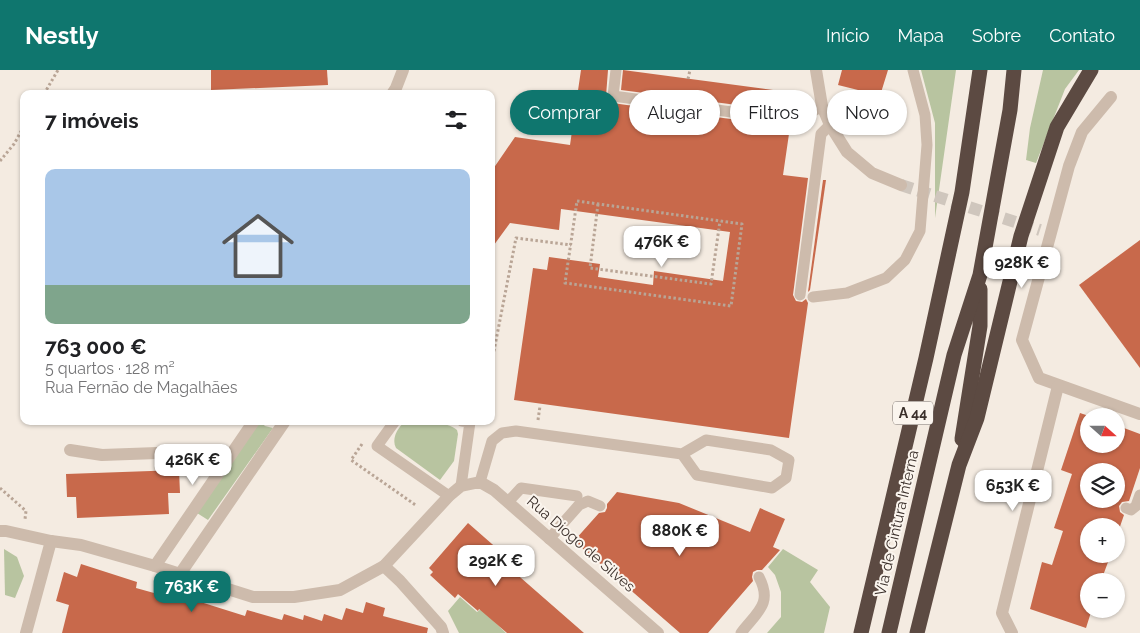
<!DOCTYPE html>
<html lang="pt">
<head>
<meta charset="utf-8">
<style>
  body { margin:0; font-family:Raleway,sans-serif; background:#f6f6f6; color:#202124; height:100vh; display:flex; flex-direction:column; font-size:19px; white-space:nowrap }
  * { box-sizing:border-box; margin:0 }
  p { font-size:16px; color:#757577 }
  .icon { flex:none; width:28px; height:28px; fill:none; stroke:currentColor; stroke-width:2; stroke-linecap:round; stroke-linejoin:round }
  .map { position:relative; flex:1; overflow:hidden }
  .sheet { position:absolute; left:20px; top:20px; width:475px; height:335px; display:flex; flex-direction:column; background:#fff; border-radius:10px; box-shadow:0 1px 4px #0004 }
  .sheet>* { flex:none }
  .banner { position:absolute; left:510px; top:20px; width:475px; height:45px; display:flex; gap:10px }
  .needle { width:32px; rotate:111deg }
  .controls { position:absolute; left:1080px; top:338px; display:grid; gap:10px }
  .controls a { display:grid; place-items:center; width:45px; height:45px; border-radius:50%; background:#fff; box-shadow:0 1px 4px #0004; font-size:25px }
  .price { position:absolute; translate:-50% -42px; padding:0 11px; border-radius:10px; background:#fff; color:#222; font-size:16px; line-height:32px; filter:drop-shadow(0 1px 2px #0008) }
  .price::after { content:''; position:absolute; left:50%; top:30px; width:15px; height:11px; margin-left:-8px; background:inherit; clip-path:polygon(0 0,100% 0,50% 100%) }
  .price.selected { background:#0f766e; color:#fff }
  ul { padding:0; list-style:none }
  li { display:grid; align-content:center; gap:10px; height:265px; padding:0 25px }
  li span { display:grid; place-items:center; height:155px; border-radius:10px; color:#555 }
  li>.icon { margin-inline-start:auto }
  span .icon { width:90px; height:90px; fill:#fffc; stroke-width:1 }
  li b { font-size:21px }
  h2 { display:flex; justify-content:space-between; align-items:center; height:60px; padding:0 25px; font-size:21px }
  .tag { padding:0 18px; border-radius:22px; background:#fff; box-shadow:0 1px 4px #0004; font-size:18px; line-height:45px }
  .tag.selected { background:#0f766e; color:#fff }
  header { display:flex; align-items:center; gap:30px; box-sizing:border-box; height:70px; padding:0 25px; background:#0f766e; color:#fff }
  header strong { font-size:24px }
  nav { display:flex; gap:28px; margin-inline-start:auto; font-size:18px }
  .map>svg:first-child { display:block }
  .green { fill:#b8c4a0 }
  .building { fill:#c8694b; fill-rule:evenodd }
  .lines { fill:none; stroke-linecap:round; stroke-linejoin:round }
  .minor-tunnel { stroke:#cfc6bd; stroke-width:12; stroke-dasharray:12 6; stroke-linecap:butt }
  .path { stroke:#b9a596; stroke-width:3; stroke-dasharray:2.5 2.5; stroke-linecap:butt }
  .service { stroke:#cdbbac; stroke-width:11 }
  .minor { stroke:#cdbbac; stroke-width:12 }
  .motorway { stroke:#5c4a42; stroke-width:15 }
  .labels { text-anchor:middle; stroke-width:4; stroke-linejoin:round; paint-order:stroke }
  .shield { fill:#fbf5ee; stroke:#756b66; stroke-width:1 }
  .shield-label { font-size:14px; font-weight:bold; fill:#3b302b }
  .street-label { font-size:15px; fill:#3b302b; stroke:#fbf5ee }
</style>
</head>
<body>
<header>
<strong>Nestly</strong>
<nav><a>Início</a><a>Mapa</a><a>Sobre</a><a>Contato</a></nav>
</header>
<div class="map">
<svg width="1140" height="563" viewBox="0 0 1140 563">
  <rect width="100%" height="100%" fill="#f4ebe1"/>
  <g class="green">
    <path d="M921 0H956L935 148V53Z"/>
    <path d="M1043 0H1079L1065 19 1036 93 1026 90 1030 58Z"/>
    <path d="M260 351 265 356 273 358 208 450 197 443Z"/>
    <path d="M406 351C419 351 447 351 457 360L458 364 454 391 440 410 396 378C391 368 398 357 406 351Z"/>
    <path d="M4 479 17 487 24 506 15 528 5 525Z"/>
    <path d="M783 479 818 500 810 512 830 537 824 563H767L781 547V522L775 505 768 497Z"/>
    <path d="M460 527 477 542 481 539 506 563H459L448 541Z"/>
  </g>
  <g class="building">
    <path d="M211 0H327L328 15 211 20Z"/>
    <path d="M581 0H608L606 26 608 32 612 33 790 57 783 105 808 108 793 225 796 231 802 232 806 229 808 233 789 368 514 330 533 198 547 200 549 187 600 194 598 207 653 215 654 201 723 211 730 162 561 139 559 160 510 153 491 179V102L515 67 570 75Z"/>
    <path d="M623 0 795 23 792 42 621 20Z"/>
    <path d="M842 0H888L879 29 861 23 862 21 838 15Z"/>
    <path d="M823 110H826L810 220 808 222Z"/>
    <path d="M1140 170V298L1079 215Z"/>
    <path d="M1080 343 1089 346V374H1116V355L1140 364V398L1129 431 1122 432 1119 436 1120 442 1124 445 1116 468V456H1089V484H1111L1101 511H1089V539H1092L1086 558 1030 539 1042 492 1052 495 1063 461 1054 458 1072 404 1061 400ZM1089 401H1116V429H1089Z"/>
    <path d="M179 400 180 423H168L169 444 77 448 76 427H67L66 404Z"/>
    <path d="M617 422 679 433 750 462 760 438 785 449 773 477 780 480 762 500H757L753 502 752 507 753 511 708 563H680L574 471 599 443 605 442 607 438V434Z"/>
    <path d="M468 453 517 496 513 501 584 563H507L479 539 478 541 458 524 455 528 430 505 433 502 429 498Z"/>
    <path d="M81 494 137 512 136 518 190 533 191 529 245 546 247 540 282 550 284 544 303 550 304 545 322 551 324 544 342 550 346 538 363 543 366 532 385 538 383 546 428 558 427 563H62L69 535 56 531 64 502 77 507Z"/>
  </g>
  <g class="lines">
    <path class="minor-tunnel" d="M901 115 1040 160"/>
    <g class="path">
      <path d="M688 9 690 0"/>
      <path d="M44 24 58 0"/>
      <path d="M0 91 14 74 24 56"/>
      <path d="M577 131 742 154 731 236 565 213Z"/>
      <path d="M598 134 590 198 711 214 720 151"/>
      <path d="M491 296 516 168 571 175"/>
      <path d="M538 350 540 336"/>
      <path d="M362 374 351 390 417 436"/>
      <path d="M0 418 26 441 25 449"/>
    </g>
    <g class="service">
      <path d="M616 0 613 26 791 50 810 43 822 36"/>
      <path d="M800 225 821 64 830 55"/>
      <path d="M813 227 847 223 886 208 905 190 920 161 927 75 925 45 913 0"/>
      <path d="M395 351 377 376 449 426"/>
      <path d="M480 412 492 371 502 363 516 361 682 384 706 370 771 380 789 390 786 408 772 418 697 405 682 384"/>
      <path d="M461 416 470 352 462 351"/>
      <path d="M508 432 521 418 577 426"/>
      <path d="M1126 438 1131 440 1136 436 1140 425"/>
      <path d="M549 469 579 435 588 431 600 436"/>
      <path d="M741 563C757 542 773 534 759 507"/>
    </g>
    <g class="minor">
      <path d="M816 0 822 36 830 55 847 82 872 103 901 115"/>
      <path d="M392 24 396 18 403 0"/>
      <path d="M1111 27 1082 62 1069 96 1022 270 1039 308 1140 344"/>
      <path d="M70 380 102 385 185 382 220 401"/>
      <path d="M0 461H6L51 471 81 475 155 496 253 527H294L340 520 384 496 449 426 461 416 480 412 494 420 658 563"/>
      <path d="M155 496 254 351"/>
      <path d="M384 496 400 511 441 557 443 563"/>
      <path d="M180 504 285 351"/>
      <path d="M26 563 51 471"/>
      <path d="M1012 563 1002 543 1058 316"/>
    </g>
    <g class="motorway">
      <path d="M962 369 980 256V219"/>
      <path d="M861 563 926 288 962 122 980 0"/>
      <path d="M889 563 954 285 980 205 1010 40 1014 0"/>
      <path d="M917 563 959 395 977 348 1021 166 1057 57 1091 0"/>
    </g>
  </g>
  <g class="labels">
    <rect class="shield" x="893" y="331.5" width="40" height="23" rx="4"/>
    <g class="shield-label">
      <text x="913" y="348">A 44</text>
    </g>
    <g class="street-label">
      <text transform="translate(897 453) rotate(-77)" y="5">Via de Cintura Interna</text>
      <text transform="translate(581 474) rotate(41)" y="5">Rua Diogo de Silves</text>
    </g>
  </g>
</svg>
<div class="controls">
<a><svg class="needle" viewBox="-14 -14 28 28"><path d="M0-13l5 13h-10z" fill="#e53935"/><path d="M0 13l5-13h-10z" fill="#757577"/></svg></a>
<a><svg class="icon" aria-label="layers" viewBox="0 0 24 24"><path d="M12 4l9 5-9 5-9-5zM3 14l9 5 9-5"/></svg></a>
<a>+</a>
<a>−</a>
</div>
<b class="price" style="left:662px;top:198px">476K €</b>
<b class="price" style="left:1022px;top:219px">928K €</b>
<b class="price" style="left:193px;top:416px">426K €</b>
<b class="price" style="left:1013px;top:442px">653K €</b>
<b class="price" style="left:680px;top:487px">880K €</b>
<b class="price" style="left:496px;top:517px">292K €</b>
<b class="price selected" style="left:192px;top:543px">763K €</b>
<div class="banner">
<a class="tag selected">Comprar</a>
<a class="tag">Alugar</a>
<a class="tag">Filtros</a>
<a class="tag">Novo</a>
</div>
<section class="sheet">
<h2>7 imóveis<svg class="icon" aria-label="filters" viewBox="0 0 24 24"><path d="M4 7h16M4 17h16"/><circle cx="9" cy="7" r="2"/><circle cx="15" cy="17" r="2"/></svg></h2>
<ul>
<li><span style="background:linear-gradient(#a9c7e8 75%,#7fa58c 0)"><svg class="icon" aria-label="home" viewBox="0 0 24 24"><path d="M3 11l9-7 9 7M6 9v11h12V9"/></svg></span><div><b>763 000 €</b><p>5 quartos · 128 m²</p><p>Rua Fernão de Magalhães</p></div></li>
</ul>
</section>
</div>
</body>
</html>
